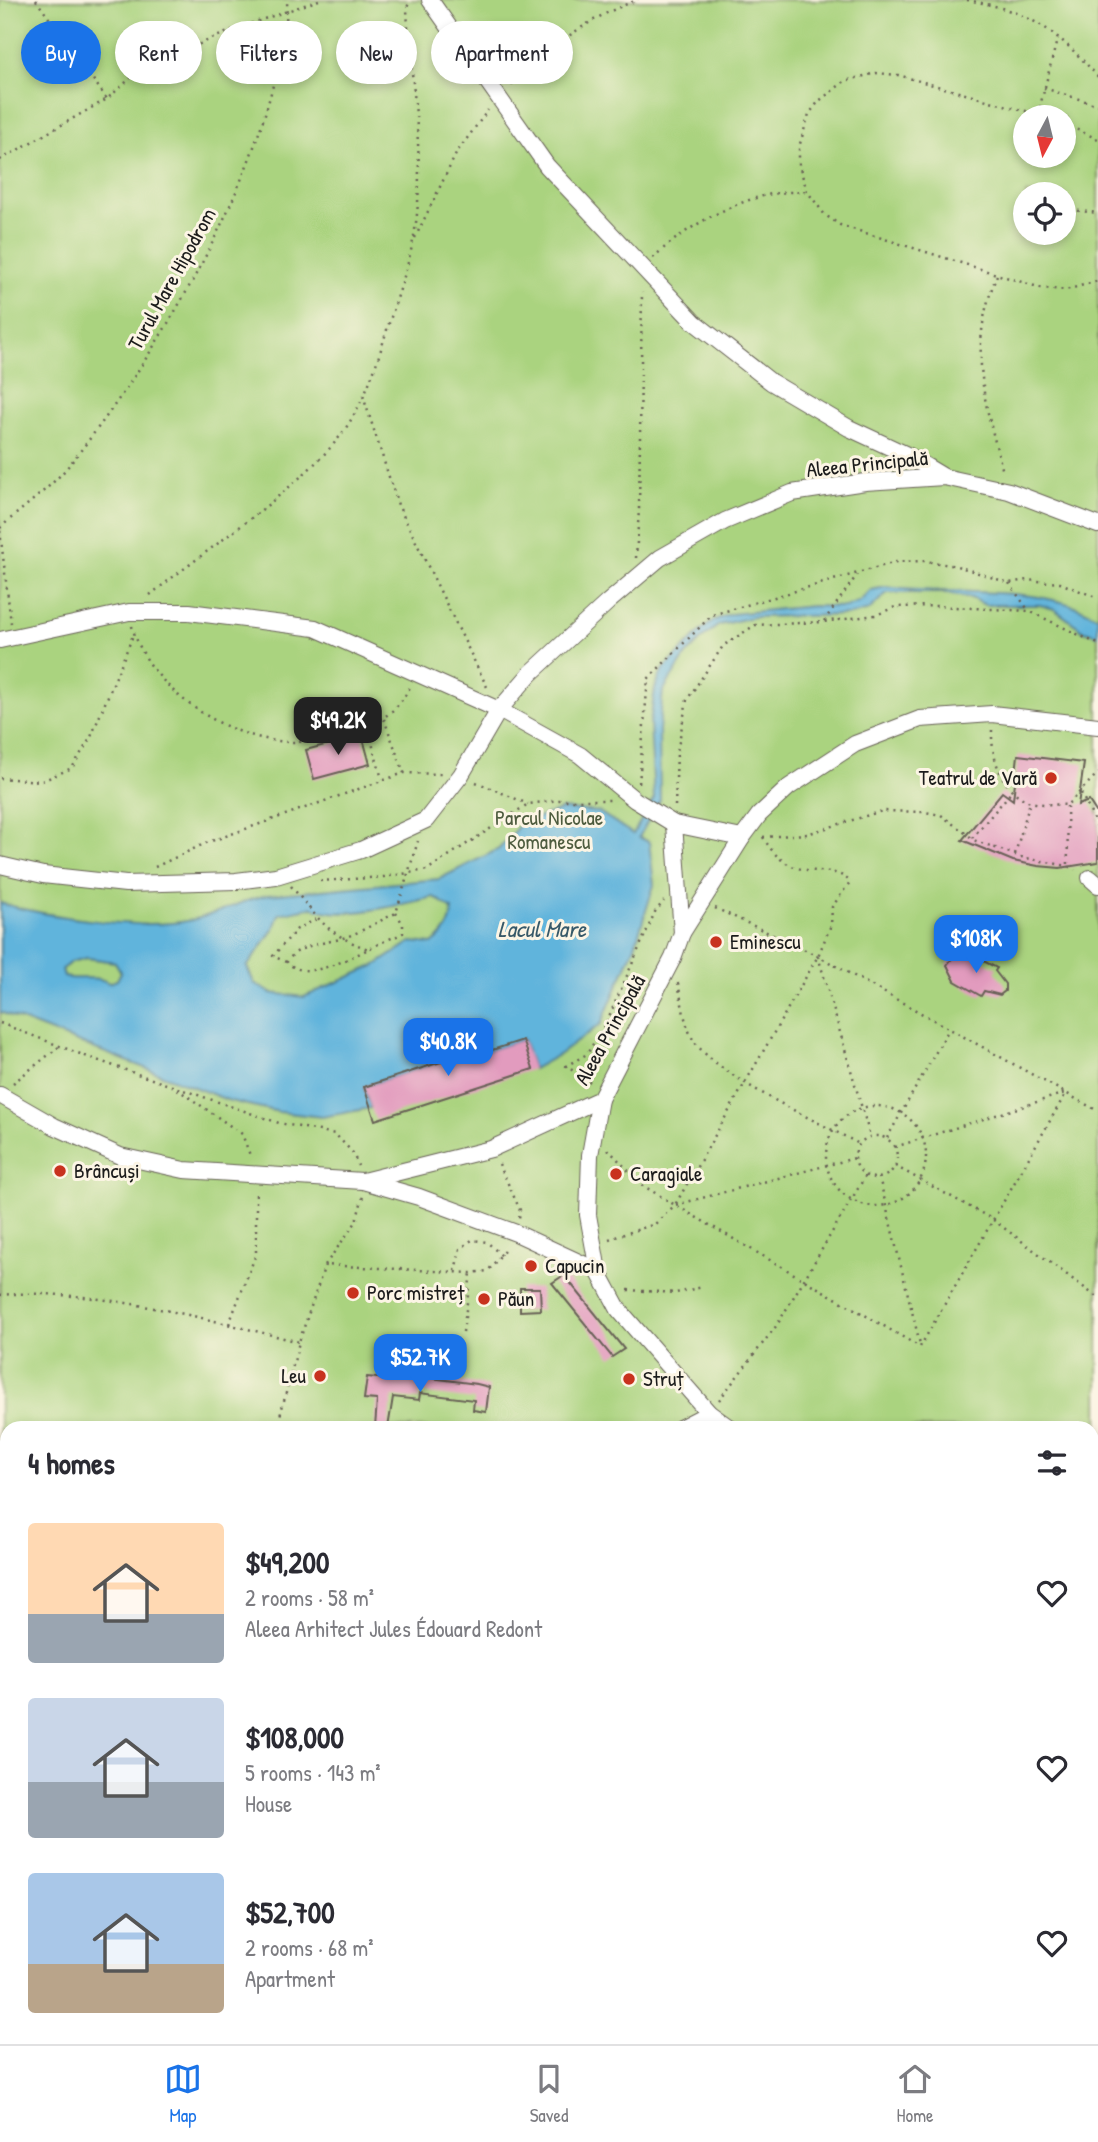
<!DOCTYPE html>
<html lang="en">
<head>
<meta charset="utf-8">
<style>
  body { margin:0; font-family:"Patrick Hand",sans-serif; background:#f7f7f7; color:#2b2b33; height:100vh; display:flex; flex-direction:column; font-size:26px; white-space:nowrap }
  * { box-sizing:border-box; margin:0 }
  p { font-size:23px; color:#7c7c81 }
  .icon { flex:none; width:38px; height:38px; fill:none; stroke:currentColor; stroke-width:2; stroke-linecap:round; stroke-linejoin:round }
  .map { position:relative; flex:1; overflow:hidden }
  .panel { position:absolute; left:0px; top:1421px; width:1099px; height:623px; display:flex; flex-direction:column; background:#fff; border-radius:21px 21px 0 0; box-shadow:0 4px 10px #0003 }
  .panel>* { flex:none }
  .hud { position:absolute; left:21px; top:21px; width:700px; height:63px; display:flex; gap:14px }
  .needle { width:46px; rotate:187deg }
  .buttons { position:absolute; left:1013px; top:105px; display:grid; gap:14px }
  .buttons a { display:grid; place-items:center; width:63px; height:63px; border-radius:50%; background:#fff; box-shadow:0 4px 10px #0003; font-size:35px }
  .price { position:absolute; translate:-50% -60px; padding:0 16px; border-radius:14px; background:#1a73e8; color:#fff; font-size:23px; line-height:46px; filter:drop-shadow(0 2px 4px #0008) }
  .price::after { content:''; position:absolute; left:50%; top:42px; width:21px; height:16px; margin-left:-10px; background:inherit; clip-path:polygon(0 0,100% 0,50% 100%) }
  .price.on { background:#222; color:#fff }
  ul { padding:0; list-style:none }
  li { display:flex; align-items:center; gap:21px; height:175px; padding:0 28px }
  li span { display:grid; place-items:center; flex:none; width:196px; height:140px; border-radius:7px; color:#555 }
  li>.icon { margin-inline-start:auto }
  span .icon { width:84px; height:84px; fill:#fffc; stroke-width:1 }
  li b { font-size:30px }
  h2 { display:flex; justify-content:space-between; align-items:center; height:84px; padding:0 28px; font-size:30px }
  .tag { padding:0 24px; border-radius:32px; background:#fff; box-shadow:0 4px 10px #0003; font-size:24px; line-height:63px }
  .tag.on { background:#1a73e8; color:#fff }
  .dock { display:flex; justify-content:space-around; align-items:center; height:98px; border-top:2px solid #e1e1e2; background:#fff; font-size:19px; color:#7c7c81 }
  .dock a { display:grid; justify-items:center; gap:4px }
  .dock .on { color:#1a73e8 }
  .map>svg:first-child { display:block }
  .built { fill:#f1d0e3 }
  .green { fill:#aad37f; stroke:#63784e; stroke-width:2; fill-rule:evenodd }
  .water { fill:#60b4dc; stroke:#3e687c; stroke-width:2; fill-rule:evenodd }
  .building { fill:#e29bbe }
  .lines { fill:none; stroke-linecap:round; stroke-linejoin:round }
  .street-casing { stroke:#676156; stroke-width:18 }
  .path { stroke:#676156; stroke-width:2.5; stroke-dasharray:2 5; stroke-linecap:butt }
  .street { stroke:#fff; stroke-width:16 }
  .poi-dot { fill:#c8321e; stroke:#fcf5e5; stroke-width:2.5 }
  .labels { text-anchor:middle; stroke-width:6; stroke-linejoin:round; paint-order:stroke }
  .street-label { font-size:21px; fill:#1c1c1c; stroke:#fcf5e5 }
  .poi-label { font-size:21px; fill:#1c1c1c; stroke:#fcf5e5; text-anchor:start }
  .park-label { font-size:21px; fill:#4e5c3f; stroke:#fcf5e5 }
  .water-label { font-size:23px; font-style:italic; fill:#375969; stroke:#fcf5e5 }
</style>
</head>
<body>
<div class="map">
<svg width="1098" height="2044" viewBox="0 0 1098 2044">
  <rect width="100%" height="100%" fill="#fcf5e5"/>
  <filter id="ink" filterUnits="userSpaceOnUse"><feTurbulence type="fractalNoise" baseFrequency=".0143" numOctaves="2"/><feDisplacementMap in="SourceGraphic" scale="14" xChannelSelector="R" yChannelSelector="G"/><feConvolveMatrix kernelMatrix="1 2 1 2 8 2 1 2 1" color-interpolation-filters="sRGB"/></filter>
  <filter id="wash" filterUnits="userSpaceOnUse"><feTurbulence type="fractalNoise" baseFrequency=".00686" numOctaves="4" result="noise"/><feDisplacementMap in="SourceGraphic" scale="28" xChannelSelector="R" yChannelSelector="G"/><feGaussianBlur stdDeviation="1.57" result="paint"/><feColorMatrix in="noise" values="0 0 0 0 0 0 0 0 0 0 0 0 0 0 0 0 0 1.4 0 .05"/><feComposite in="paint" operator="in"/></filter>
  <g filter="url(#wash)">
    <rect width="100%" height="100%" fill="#f2e1c2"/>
    <path class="built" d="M1098 1697V1923H1092V1698Z"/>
    <path class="green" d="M0 0H1098V1697L1092 1698V1428H7V2037H1092V1923H1098V2044H0ZM1026 117H1064V156H1026ZM1026 194H1064V233H1026Z"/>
    <path class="water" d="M886 587C951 597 1040 582 1098 617V635L1084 631 1054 609 1040 605H985L971 598 942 593H887L869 610 851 615 753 617 719 625 706 635 687 654 663 691 659 730 660 800 639 837 649 842 654 885 635 946 601 1024 560 1054 533 1069 523 1040 486 1052 482 1041 454 1050 456 1057 364 1087 371 1108 322 1117 279 1112 230 1101 0 1012V903C49 917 143 931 192 920 218 914 241 900 268 895L439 879 499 849 520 824 563 809 599 812 633 834 654 798 650 723 655 688 662 671 703 629 715 620 731 614 813 606 845 607 860 601 871 590ZM434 897 452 909C452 925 444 935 432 944L411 942 376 965 304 997 271 993 254 983 247 967 274 928 279 914 313 907C338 922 406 903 434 897ZM87 958 115 962 121 972 117 980 109 983C95 974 80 981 64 977L62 969 71 962Z"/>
    <g id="blocks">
      <g class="building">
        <path d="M362 735 370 764 314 779 306 750Z"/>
        <path d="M1018 755 1084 763 1078 805 1089 801 1098 815V862L1060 868 1038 866 1013 861 962 840 1002 792 1013 800Z"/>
        <path d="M954 956H974L997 968 995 971 1005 984V991L1000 995 984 991 981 996 955 981 947 965Z"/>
        <path d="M523 1040 533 1069 375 1120 364 1087 456 1057 454 1050 483 1041 486 1052Z"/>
        <path d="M564 1275 624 1349 612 1357 552 1283Z"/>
        <path d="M520 1288H540L541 1310 520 1311Z"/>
        <path d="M367 1377 407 1381V1378L422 1380 423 1377 477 1384 489 1387 486 1412 473 1410 474 1400 420 1393 419 1400 393 1397 388 1428H375L377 1400 364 1399Z"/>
      </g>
    </g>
  </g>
  <g filter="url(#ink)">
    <use href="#blocks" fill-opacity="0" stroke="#676156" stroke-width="2"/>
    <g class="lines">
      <defs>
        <g id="street">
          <path d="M430 0 547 166 694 322 771 382 849 428 909 456 944 477"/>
          <path d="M0 640 129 612H189L315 628 499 710 580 755 635 800 674 824 742 838"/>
          <path d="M674 824 682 933"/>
          <path d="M0 865 43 875 126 884 236 881 276 876 361 850 426 820 461 775 499 710 530 674 608 602 660 558 725 521 792 493 865 482 944 477 1009 491 1098 525"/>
          <path d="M1090 878 1098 885"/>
          <path d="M0 1095 54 1126 120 1156 184 1170 363 1181 419 1197 516 1233 598 1271 619 1310 709 1413 730 1428"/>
          <path d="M363 1181 491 1149 600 1099 673 958 682 933 742 838 759 815 789 787 855 744 920 719 992 714 1098 726"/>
          <path d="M598 1271 588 1215 590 1155 600 1099"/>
          <path d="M680 1428 709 1413"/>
          <path d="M0 1478 7 1481"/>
          <path d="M1092 1590 1098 1591"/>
        </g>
      </defs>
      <use href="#street" class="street-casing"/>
      <g class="path">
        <path d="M36 0 107 99"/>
        <path d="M967 0C1029 11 1057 30 1098 77"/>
        <path d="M511 85C548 49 588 17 638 0"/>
        <path d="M1044 88 1098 105"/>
        <path d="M1038 114 1058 36"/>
        <path d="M1047 117 898 75 876 73 845 81 819 101 809 114 799 147V165L807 191 825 215 840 225 1041 288 1066 290 1098 281"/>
        <path d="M1064 124 1098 139"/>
        <path d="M0 160 107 99 132 77 169 57 235 29 319 0"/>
        <path d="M1064 209 1098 213"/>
        <path d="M415 238 457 152 488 110"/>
        <path d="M653 258C682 230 724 206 763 196 777 192 793 192 807 191"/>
        <path d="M997 275C967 348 984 400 1003 472"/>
        <path d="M363 396 398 505 488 689"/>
        <path d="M0 528C23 507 51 488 70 464 157 356 256 190 280 52 283 35 288 18 287 0"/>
        <path d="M0 531 11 623"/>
        <path d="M636 558 639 509 642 292"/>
        <path d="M1009 583 1029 611"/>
        <path d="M150 595C210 547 279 503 331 447 360 415 374 373 386 333 395 303 407 272 413 241 428 165 410 84 407 8L410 0"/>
        <path d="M824 621 857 575"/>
        <path d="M132 626C149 690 227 740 290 742 305 743 323 736 338 733 372 726 393 719 410 687"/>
        <path d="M384 719 404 773"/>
        <path d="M367 725 382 779"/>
        <path d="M992 730C991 757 1001 789 1028 801 1038 805 1055 804 1067 805L1098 773"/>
        <path d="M0 778 42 781 72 768 91 737 134 633"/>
        <path d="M476 782 528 804"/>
        <path d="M639 783 648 679 712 615 896 562 925 561 957 566 1009 583 1027 580 1060 583 1098 598"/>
        <path d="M1081 793 1098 828"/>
        <path d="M675 806 677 752 687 700 723 646 755 625 823 622 876 615 895 607 936 606 1029 611 1098 644"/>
        <path d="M1067 806 1068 866"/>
        <path d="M763 837C793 890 829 858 850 882L832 907 831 925 818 956 675 1205 920 1347 1066 1093"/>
        <path d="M763 837 807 834 882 811 925 812 941 815 976 841 1021 857 1068 866 1075 870"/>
        <path d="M972 838 1013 790"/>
        <path d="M1015 854 1030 802"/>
        <path d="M155 867 206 843 404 773 443 774"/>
        <path d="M320 881 384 877 427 870 528 804 559 800H611"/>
        <path d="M291 886C318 918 326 934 368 949"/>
        <path d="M715 908 818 956 1098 1111"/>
        <path d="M396 913 403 924V933L397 936C369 945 311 988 287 962 298 943 327 944 346 937 363 931 379 921 396 913L418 841"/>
        <path d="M818 956 870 1136"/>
        <path d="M286 962 273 956 297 929 317 919"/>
        <path d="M678 983C682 1001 684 1025 694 1041 719 1078 818 1121 859 1144"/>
        <path d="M0 1023 88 1057 279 1123 335 1134 353 1153 358 1166"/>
        <path d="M590 1082 566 1066 587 1054 607 1021 655 912 664 901"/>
        <path d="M13 1083 60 1046"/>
        <path d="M177 1089 242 1134 251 1158"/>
        <circle cx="876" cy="1156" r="50"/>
        <circle cx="876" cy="1157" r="21"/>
        <path d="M887 1138 949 1029"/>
        <path d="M895 1147 1065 1093"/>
        <path d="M608 1149 642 1185 675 1205"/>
        <path d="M499 1164 520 1210 519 1219"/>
        <path d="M895 1166 992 1219 1098 1298"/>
        <path d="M879 1177 920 1344"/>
        <path d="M609 1239 655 1224 675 1205 855 1158"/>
        <path d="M325 1265 356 1222 363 1196"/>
        <path d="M455 1271 460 1249 472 1240 487 1242 502 1256"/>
        <path d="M628 1290 676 1293 703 1287"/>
        <path d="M0 1295C88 1287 213 1320 299 1342"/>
        <path d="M229 1324 256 1254V1189"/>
        <path d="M463 1332 471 1273"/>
        <path d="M719 1400 777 1325 866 1175"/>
        <path d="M277 1428 299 1342 325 1265 471 1273 488 1271 507 1247"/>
        <path d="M0 1643 7 1644"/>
        <path d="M0 1961 7 1962"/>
        <path d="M1047 2037 1074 2044"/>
        <path d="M8 2044V2037"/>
        <path d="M442 2044 444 2037"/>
        <path d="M670 2044 673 2037"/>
        <path d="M904 2044 905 2037"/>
      </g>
      <use href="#street" class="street"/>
    </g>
  </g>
  <g class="poi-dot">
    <circle cx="1051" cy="778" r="7"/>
    <circle cx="716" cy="942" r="7"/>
    <circle cx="60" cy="1171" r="7"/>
    <circle cx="616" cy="1174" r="7"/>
    <circle cx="531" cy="1266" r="7"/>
    <circle cx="353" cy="1293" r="7"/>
    <circle cx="484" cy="1299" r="7"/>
    <circle cx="320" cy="1376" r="7"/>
    <circle cx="629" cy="1379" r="7"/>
  </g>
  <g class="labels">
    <g class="street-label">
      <text transform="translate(172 279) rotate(-61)" y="7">Turul Mare Hipodrom</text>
      <text transform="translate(867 464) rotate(-6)" y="7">Aleea Principală</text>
      <text transform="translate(610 1030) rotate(-61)" y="7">Aleea Principală</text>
    </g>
    <g class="poi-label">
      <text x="1037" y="785" text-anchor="end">Teatrul de Vară</text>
      <text x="730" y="949">Eminescu</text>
      <text x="74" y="1178">Brâncuși</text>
      <text x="630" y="1181">Caragiale</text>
      <text x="545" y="1273">Capucin</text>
      <text x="367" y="1300">Porc mistreț</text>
      <text x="498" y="1306">Păun</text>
      <text x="306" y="1383" text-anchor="end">Leu</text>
      <text x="643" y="1386">Struț</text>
    </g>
    <g class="park-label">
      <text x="549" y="825">Parcul Nicolae<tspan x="549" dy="24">Romanescu</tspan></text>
    </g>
    <g class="water-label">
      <text x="542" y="937">Lacul Mare</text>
    </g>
  </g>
</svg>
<div class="buttons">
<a><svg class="needle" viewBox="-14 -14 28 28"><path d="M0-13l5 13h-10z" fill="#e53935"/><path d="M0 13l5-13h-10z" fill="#7c7c81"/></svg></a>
<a><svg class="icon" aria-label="locate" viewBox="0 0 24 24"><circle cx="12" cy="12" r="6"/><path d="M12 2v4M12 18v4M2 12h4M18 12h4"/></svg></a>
</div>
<b class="price on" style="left:338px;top:757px">$49.2K</b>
<b class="price" style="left:976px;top:975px">$108K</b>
<b class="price" style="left:448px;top:1078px">$40.8K</b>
<b class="price" style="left:420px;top:1394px">$52.7K</b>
<div class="hud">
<a class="tag on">Buy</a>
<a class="tag">Rent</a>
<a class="tag">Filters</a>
<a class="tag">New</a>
<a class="tag">Apartment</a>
</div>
<section class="panel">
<h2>4 homes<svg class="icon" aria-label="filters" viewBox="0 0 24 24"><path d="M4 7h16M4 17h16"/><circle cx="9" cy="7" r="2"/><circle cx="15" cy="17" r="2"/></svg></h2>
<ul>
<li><span style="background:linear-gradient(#ffd9b3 65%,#9aa5b1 0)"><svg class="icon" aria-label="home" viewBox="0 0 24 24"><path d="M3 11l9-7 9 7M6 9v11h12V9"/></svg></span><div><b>$49,200</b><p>2 rooms · 58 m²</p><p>Aleea Arhitect Jules Édouard Redont</p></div><svg class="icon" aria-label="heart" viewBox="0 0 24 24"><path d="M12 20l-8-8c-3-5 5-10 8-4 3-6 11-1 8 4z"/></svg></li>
<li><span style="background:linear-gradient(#c9d6e8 60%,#9aa5b1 0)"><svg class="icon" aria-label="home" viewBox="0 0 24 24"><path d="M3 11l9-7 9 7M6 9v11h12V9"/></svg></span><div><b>$108,000</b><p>5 rooms · 143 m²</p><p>House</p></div><svg class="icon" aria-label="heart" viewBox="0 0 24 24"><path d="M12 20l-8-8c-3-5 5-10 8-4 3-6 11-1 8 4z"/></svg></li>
<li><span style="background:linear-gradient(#a9c7e8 65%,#b9a48a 0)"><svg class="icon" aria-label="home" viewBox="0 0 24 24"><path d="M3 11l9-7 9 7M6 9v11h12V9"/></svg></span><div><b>$52,700</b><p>2 rooms · 68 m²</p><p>Apartment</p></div><svg class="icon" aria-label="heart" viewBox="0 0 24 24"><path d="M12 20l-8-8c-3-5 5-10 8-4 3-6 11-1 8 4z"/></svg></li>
</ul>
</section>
</div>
<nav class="dock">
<a class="on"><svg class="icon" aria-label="map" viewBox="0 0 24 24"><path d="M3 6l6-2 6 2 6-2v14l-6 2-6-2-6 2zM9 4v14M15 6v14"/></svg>Map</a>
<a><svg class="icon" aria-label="saved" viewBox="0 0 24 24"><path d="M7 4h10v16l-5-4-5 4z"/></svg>Saved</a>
<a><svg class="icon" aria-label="home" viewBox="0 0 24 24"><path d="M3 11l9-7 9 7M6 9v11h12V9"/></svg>Home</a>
</nav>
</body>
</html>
